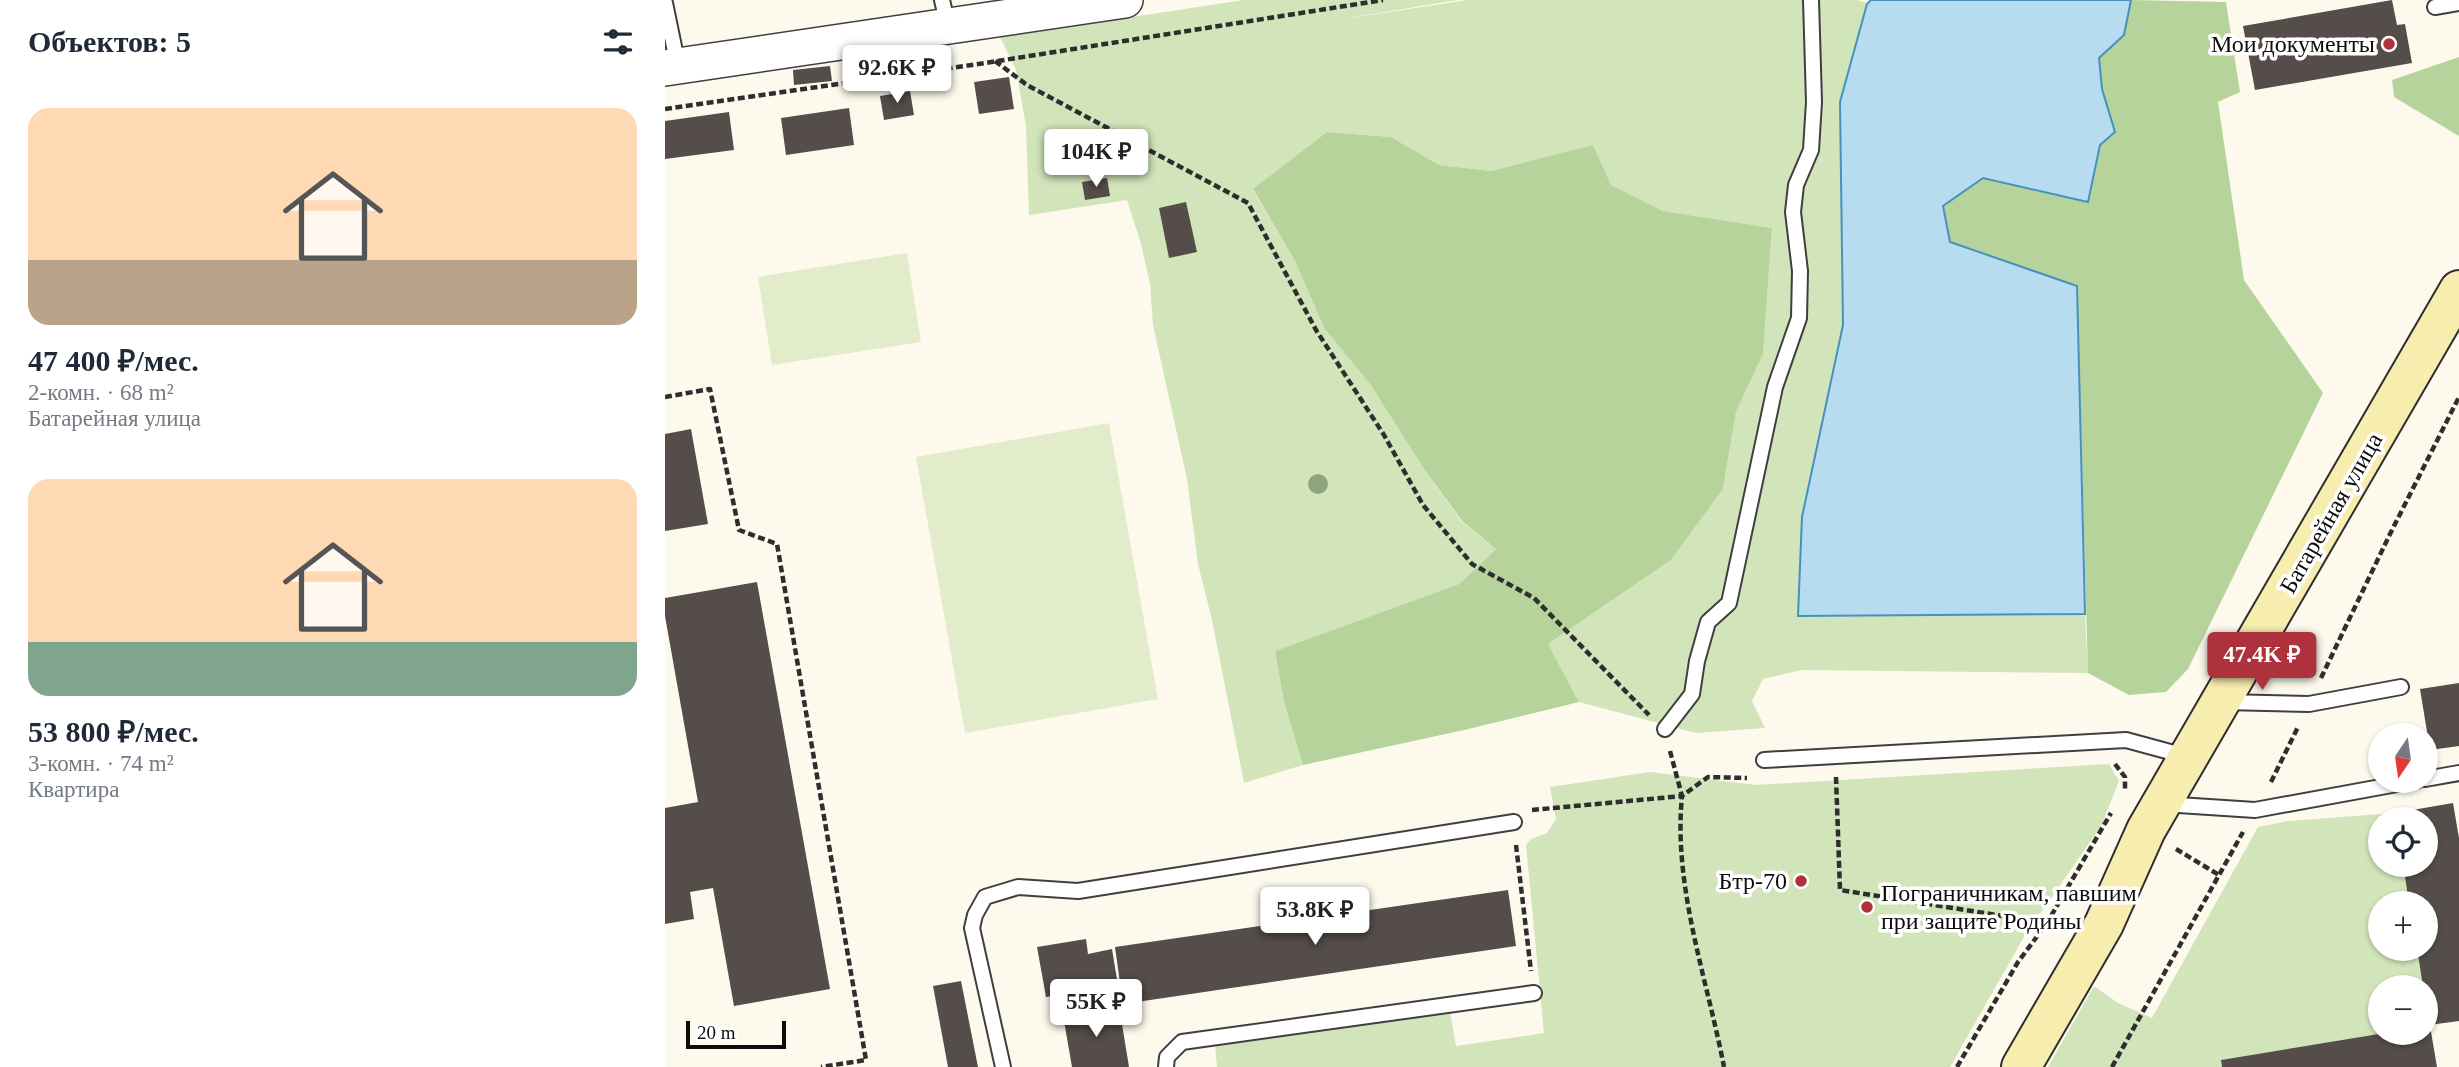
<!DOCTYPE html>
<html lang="ru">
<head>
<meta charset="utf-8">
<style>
  body { margin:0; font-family:"Times New Roman",serif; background:#f2f2f3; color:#1f2937; height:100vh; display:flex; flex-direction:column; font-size:26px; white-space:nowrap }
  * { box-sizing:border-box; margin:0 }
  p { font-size:23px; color:#747a83 }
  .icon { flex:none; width:38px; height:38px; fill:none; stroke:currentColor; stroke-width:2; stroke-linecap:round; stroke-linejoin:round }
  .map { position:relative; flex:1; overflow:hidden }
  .panel { display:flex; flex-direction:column; background:#fff; width:665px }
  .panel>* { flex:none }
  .needle { width:46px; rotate:193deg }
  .controls { position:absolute; left:1703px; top:723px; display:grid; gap:14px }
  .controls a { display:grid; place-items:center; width:70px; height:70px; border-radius:50%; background:#fff; box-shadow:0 2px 5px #0004; font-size:35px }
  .scale { position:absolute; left:21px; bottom:18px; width:100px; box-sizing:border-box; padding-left:7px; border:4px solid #0c0c0c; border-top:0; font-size:19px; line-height:24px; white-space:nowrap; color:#0c0c0c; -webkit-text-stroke:5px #fff; paint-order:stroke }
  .price { position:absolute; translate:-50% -60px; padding:0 16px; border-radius:7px; background:#fff; color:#222; font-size:23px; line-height:46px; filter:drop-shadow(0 2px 4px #0008) }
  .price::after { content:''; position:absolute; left:50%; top:42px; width:21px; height:16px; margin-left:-10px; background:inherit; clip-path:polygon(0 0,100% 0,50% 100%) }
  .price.current { background:#ae323c; color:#fff }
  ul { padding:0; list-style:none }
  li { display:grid; align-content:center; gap:14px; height:371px; padding:0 28px }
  li span { display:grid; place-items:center; height:217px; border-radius:21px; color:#555 }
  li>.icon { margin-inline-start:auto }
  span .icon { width:126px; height:126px; fill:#fffc; stroke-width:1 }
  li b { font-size:30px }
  h2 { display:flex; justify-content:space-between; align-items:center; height:84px; padding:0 28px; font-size:30px }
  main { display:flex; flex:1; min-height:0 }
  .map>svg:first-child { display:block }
  .green { fill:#d1e4ba }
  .forest { fill:#b6d39b }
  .pitch { fill:#e2eccb }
  .water { fill:#b7dcf0; stroke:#4592bf; stroke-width:2 }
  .building { fill:#544d4a }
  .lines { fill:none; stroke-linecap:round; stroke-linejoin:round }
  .service-casing { stroke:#3f3f3f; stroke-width:18 }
  .tertiary-casing { stroke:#3f3f3f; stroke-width:38 }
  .secondary-casing { stroke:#2e2e2e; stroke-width:42 }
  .path { stroke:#2e2e2e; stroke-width:4.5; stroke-dasharray:7 3.5; stroke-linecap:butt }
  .service { stroke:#fff; stroke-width:14 }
  .tertiary { stroke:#fff; stroke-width:35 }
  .secondary { stroke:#f7edae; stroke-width:38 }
  .tree { fill:#8da47e }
  .poi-dot { fill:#ae323c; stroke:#fff; stroke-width:2.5 }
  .labels { text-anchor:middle; stroke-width:7; stroke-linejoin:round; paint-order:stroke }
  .poi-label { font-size:24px; fill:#0c0c0c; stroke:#fff; text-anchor:end }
  .street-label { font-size:24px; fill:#0c0c0c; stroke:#fff }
</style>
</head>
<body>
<main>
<section class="panel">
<h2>Объектов: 5<svg class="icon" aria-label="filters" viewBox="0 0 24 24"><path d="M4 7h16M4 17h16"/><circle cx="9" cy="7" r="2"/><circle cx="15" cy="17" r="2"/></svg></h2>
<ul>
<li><span style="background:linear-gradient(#ffd9b3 70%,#b9a48a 0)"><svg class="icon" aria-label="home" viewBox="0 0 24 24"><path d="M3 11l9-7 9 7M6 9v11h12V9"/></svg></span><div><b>47 400 ₽/мес.</b><p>2-комн. · 68 m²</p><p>Батарейная улица</p></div></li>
<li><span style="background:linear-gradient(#ffd9b3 75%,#7fa58c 0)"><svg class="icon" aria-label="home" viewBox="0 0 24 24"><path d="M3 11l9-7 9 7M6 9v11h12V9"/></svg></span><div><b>53 800 ₽/мес.</b><p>3-комн. · 74 m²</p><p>Квартира</p></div></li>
</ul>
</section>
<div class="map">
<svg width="1794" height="1067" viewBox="0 0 1794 1067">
  <rect width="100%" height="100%" fill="#fdfaed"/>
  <g class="green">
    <path d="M579 0H793L665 21 803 0H1192L1202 3 1175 102 1178 325 1137 517 1134 616 1420 614 1423 673 1136 670 1098 679 1087 701 1100 728 1031 733 914 702 883 644 1006 560 1058 489 1071 412 1098 354 1107 228 998 211 946 185 928 145 826 171 774 165 726 137 662 132 588 190 630 261 659 328 705 384 759 469 796 521 831 549 794 584 610 651 619 702 638 765 579 783 547 620 533 564 522 479 488 325 485 284 476 244 462 200 364 215 361 126 351 70 335 37Z"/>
    <path d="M1444 764 1454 781 1436 826 1359 937 1285 1067H552L550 1044 785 1011 791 1046 879 1033 861 845 866 839 882 833 891 819 885 787 985 772 1091 785Z"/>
    <path d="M1730 813 1731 819H1715V864L1738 865 1744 903H1715V948L1752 949 1758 987H1715V1032L1726 1033 1556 1060 1557 1067H1383L1429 986 1453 1003 1487 1018 1593 827 1623 821Z"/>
  </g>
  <g class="forest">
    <path d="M1466 0 1561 2 1575 92 1553 102 1579 280 1658 393 1523 669 1501 692 1464 695 1423 673 1412 286 1285 242 1278 206 1318 178 1423 201 1435 145 1450 132 1437 89 1433 57 1459 35Z"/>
    <path d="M1794 57V136L1729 97 1727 80Z"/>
    <path d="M662 132 726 137 774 165 826 171 928 145 946 185 998 211 1107 228 1098 354 1071 412 1058 489 1006 560 883 644 914 702 799 730 638 765 619 702 610 651 794 584 831 549 797 521 759 469 705 384 659 328 630 261 588 189Z"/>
  </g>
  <g class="pitch">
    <path d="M242 253 256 342 107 365 93 277Z"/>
    <path d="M444 423 493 699 300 733 251 457Z"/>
  </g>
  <path class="water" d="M1206 0H1466L1459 35 1434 58 1437 89 1450 132 1435 145 1423 202 1318 178 1278 206 1285 242 1412 286 1420 614 1133 616 1137 517 1178 325 1175 102 1202 4Z"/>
  <g class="building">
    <path d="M1727 0 1732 25 1740 24 1747 63 1590 90 1578 26Z"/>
    <path d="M165 66 167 81 129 85 128 70Z"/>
    <path d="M344 77 349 109 314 114 309 82Z"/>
    <path d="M245 91 249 115 219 120 215 96Z"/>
    <path d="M184 108 189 145 121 155 116 118Z"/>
    <path d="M64 112 69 150 0 159V121Z"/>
    <path d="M442 178 445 196 420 200 417 182Z"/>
    <path d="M521 202 532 252 504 258 494 208Z"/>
    <path d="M26 429 43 524 0 531V434Z"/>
    <path d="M92 582 165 989 69 1006 48 888 25 892 29 919 0 924V808L33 802 0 616V598Z"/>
    <path d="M1794 683V746L1765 750 1755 689Z"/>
    <path d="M1788 803 1794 838V1021L1764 1025 1760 987H1758L1752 948H1760V903H1744L1738 864H1760V819H1731L1730 813Z"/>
    <path d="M843 890 851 946 458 1004 450 947Z"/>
    <path d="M421 939 423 954 447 949 456 1004 399 1014 395 995 381 997 372 947Z"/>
    <path d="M296 981 313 1067H283L268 986Z"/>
    <path d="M454 1006 464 1067H407L398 1015Z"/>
    <path d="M1765 1026 1772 1067H1557L1556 1060 1726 1032H1760V1027Z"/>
  </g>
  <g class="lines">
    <defs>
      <g id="service">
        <path d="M277 0 283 26"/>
        <path d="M0 3 13 66"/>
        <path d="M1770 7 1794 3"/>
        <path d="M1558 702 1644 704 1736 687"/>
        <path d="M1000 729 1027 694 1032 661 1043 622 1064 603 1110 387 1134 318 1135 271 1128 212 1131 185 1146 150 1149 102 1146 0"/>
        <path d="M1099 760 1461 740 1520 756"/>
        <path d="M1760 779 1794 773"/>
        <path d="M1498 804 1590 810 1754 780"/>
        <path d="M338 1067 307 928 310 915 320 897 353 887 413 891 849 822"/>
        <path d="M501 1067 502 1057 517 1042 869 993"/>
      </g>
      <path id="tertiary" d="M0 68 460 0"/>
      <path id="secondary" d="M1356 1067 1439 924 1481 830 1794 290"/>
    </defs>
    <use href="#service" class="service-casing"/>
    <use href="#tertiary" class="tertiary-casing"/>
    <use href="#secondary" class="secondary-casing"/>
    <g class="path">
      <path d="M330 61 362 85 583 203 651 330 719 435 758 505 807 564 869 598 984 715"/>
      <path d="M0 109 320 63 718 0"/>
      <path d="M0 397 45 389 74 530 112 544 201 1060 156 1067"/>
      <path d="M1656 678 1725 534 1794 397"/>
      <path d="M1005 751 1017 796 1043 777 1082 778"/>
      <path d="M1450 764 1460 777V790"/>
      <path d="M1171 777 1175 890 1382 923"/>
      <path d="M1606 782 1633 727"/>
      <path d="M867 810 1017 796C1008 887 1042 978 1059 1067"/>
      <path d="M851 845 866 971"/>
      <path d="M1511 849 1554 875"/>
      <path d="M1292 1067 1353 962 1382 923 1446 813"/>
      <path d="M1447 1067 1578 832"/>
    </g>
    <use href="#service" class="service"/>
    <use href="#tertiary" class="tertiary"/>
    <use href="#secondary" class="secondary"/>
  </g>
  <circle class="tree" cx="653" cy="484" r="10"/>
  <g class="poi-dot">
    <circle cx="1724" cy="44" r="7"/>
    <circle cx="1136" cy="881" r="7"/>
    <circle cx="1202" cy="907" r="7"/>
  </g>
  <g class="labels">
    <g class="poi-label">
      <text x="1710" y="52">Мои документы</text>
      <text x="1122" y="889">Бтр-70</text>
      <text x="1216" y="901" text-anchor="start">Пограничникам, павшим<tspan x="1216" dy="28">при защите Родины</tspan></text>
    </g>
    <g class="street-label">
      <text transform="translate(1666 513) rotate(-60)" y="8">Батарейная улица</text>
    </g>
  </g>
</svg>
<div class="controls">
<a><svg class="needle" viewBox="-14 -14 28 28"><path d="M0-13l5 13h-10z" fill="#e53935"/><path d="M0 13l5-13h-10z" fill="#747a83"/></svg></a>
<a><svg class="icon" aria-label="locate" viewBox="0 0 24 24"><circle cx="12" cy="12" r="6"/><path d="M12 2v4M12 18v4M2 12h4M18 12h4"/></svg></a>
<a>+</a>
<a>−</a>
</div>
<div class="scale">20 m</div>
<b class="price" style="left:232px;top:105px">92.6K ₽</b>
<b class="price" style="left:431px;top:189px">104K ₽</b>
<b class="price current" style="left:1597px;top:692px">47.4K ₽</b>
<b class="price" style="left:650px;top:947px">53.8K ₽</b>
<b class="price" style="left:431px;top:1039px">55K ₽</b>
</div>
</main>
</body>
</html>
